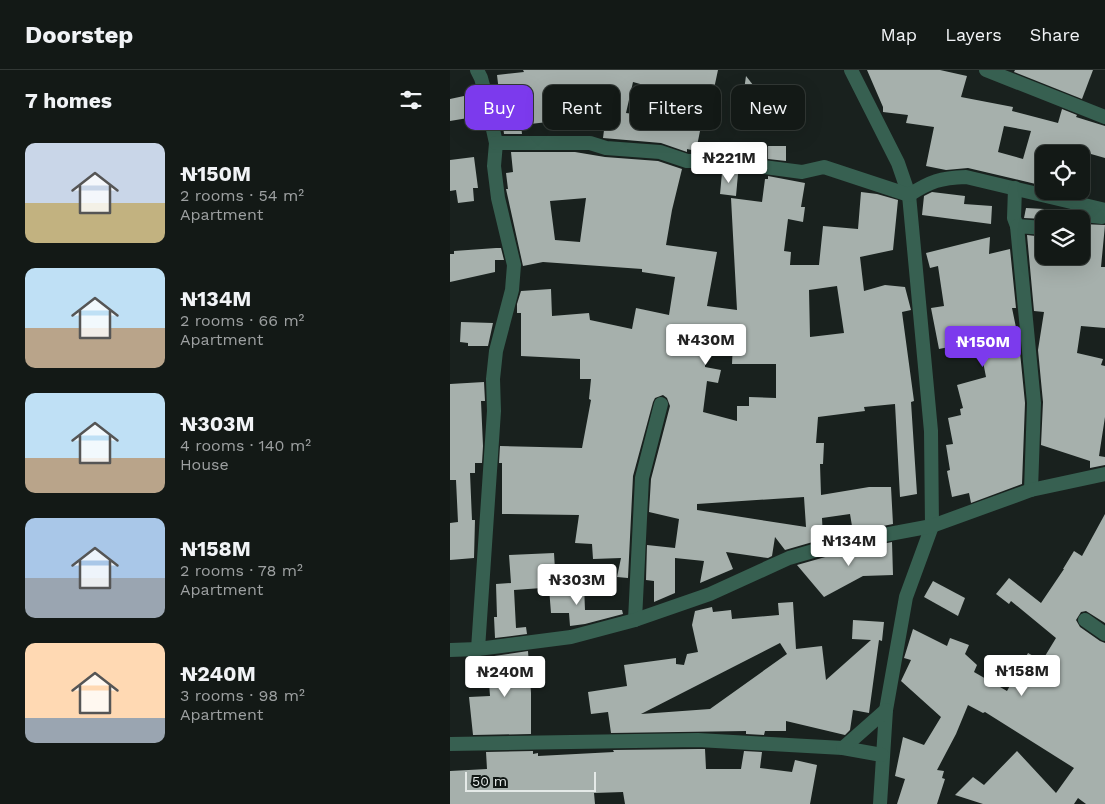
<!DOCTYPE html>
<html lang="en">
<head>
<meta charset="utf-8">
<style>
  body { margin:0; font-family:"Work Sans",sans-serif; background:#1c221f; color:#f1f3f6; height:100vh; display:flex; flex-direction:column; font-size:19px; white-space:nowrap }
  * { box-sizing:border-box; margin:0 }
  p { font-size:16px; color:#9da0a1 }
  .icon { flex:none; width:28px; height:28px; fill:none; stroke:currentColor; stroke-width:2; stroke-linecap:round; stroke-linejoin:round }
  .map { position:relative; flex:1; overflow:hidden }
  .sheet { display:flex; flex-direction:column; background:#131916; width:450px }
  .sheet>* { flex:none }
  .guide { position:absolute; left:15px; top:15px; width:475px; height:45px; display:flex; gap:10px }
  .tools { position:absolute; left:585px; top:75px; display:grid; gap:10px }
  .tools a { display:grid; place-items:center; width:55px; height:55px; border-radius:10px; background:#131916; box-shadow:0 5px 20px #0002,0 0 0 1px #323835; font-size:25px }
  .scale { position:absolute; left:15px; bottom:12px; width:131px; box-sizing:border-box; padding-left:5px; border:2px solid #e5eae8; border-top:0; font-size:14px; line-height:18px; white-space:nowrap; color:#e5eae8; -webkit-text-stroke:4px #101714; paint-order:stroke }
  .price { position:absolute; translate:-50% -42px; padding:0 11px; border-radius:5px; background:#fff; color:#222; font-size:16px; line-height:32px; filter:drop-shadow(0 1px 2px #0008) }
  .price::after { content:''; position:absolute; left:50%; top:30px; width:15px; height:11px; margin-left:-8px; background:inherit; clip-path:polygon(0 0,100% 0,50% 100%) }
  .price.on { background:#7c3aed; color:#fff }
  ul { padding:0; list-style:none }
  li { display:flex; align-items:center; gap:15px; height:125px; padding:0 25px }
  li span { display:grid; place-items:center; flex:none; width:140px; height:100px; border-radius:10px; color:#555 }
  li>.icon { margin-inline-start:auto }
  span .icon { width:60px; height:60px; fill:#fffc; stroke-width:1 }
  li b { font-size:21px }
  h2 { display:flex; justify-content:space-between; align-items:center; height:60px; padding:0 25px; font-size:21px }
  .pill { padding:0 18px; border-radius:10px; background:#131916; box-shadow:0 5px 20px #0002,0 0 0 1px #323835; font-size:18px; line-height:45px }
  .pill.on { background:#7c3aed; color:#fff }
  header { display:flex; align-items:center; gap:30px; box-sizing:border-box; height:70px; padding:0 25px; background:#131916; border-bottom:1px solid #323835 }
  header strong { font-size:24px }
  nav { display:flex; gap:28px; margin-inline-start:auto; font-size:18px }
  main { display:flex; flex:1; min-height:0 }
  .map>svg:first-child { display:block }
  .building { fill:#a6b0ac; fill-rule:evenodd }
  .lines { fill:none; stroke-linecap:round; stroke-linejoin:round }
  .minor { stroke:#376051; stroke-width:14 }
</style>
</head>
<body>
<header>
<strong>Doorstep</strong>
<nav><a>Map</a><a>Layers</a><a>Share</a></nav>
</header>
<main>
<section class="sheet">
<h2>7 homes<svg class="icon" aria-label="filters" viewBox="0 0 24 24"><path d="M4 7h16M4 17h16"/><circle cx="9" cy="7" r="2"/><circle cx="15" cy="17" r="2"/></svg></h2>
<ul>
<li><span style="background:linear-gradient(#c9d6e8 60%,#c2b280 0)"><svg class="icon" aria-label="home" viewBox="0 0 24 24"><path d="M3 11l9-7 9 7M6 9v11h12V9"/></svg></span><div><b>₦150M</b><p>2 rooms · 54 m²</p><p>Apartment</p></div></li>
<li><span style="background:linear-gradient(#bfe0f5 60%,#b9a48a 0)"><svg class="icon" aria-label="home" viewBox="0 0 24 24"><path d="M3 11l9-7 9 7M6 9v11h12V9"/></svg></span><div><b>₦134M</b><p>2 rooms · 66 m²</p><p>Apartment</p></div></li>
<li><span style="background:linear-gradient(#bfe0f5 65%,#b9a48a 0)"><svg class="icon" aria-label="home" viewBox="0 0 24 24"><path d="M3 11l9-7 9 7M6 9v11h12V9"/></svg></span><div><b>₦303M</b><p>4 rooms · 140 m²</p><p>House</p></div></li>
<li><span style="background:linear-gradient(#a9c7e8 60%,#9aa5b1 0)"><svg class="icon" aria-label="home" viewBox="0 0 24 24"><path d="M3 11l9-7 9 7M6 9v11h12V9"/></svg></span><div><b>₦158M</b><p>2 rooms · 78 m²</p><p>Apartment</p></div></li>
<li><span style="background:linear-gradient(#ffd9b3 75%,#9aa5b1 0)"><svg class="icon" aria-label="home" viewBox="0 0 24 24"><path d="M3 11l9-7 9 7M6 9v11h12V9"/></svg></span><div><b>₦240M</b><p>3 rooms · 98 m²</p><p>Apartment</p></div></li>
</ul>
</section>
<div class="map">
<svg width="655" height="734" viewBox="0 0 655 734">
  <rect width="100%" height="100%" fill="#19211e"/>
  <g class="building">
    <path d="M73 0H268L259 42 254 41 246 81 237 79V82L211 73 153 68 158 29 130 22V29H96L98 52 71 55 72 64H54L47 5 74 2ZM183 12 219 22 213 48 176 43Z"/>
    <path d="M417 0H490L517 6 511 27 563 37 562 41 608 53 612 39 627 45 626 47 655 56V88L641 84H594V116L518 98 496 100 476 96 484 57 456 53 458 45 433 42V37ZM554 56 581 61 573 89 548 82Z"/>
    <path d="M565 0H643L632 29 564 2Z"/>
    <path d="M296 6 318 34 316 52 290 48Z"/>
    <path d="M14 26 18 48 0 51V29Z"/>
    <path d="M318 76H336V91L318 89Z"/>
    <path d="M61 82H125L155 87 208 91 232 99 222 140 216 175 267 182 257 236 287 240 281 128 312 132 315 109H318V106L355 113 351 137H355L353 152 338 149 334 181 341 182 340 195H369L373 156 408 159 411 122 427 124 448 130 443 180 410 187 414 221 435 215 455 217 461 240 452 242 464 331 461 332 467 424 450 427 445 334 414 337 415 341 368 347 366 373H374L373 394H370L371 425 419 417H441L443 454 403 462 400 444 372 448 373 469 335 480 325 467 322 486 318 488 276 482 283 499 250 513 254 491 225 488V523L204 532V511L196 510 197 475 225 478 229 449 199 442 201 409 220 336 217 328 213 325 205 328 203 332 183 406 178 508 167 507 171 488 143 489 142 474 125 473 129 445 52 444V393H49L50 376 132 378 141 330 139 329 141 309H130V289L71 286V243H67V234L71 221 101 219 102 246 139 243 140 250 182 259 186 238 219 245 225 207 192 202V199L93 192 73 196 56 119H58L56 103 63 102ZM136 128 130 172 105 170 100 131ZM387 216 394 263 360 267 359 220ZM283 272 282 294H326V328L299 327V336H287V351L253 342 257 311 268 313 271 300 255 297V273ZM354 427 356 457 247 440V434Z"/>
    <path d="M24 87 28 118H23L24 131 8 133 6 120 0 121V90Z"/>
    <path d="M272 103 288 104 286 126 270 124Z"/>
    <path d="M482 122 515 126 514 134 542 136 541 154 472 145 474 126Z"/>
    <path d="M576 138 594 139V149L574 148Z"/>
    <path d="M631 154 655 155 651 197H655V258L631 256 627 283 653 289 651 295 655 296V347L649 386 655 387V395L640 398V391L591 375 593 332 588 280 594 242 584 241 577 165 594 167V186H631Z"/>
    <path d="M540 167 539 184 560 179 566 238H562L569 272 575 333 572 414 521 433 519 423 502 427 497 401 500 400 496 375 503 374 498 348 511 345 510 339 513 338 507 315 536 307 529 271 489 279 481 238 494 236 488 196 480 198 476 183Z"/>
    <path d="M46 178H51L54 190H45V202L0 212V184H4V181Z"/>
    <path d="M11 252 43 253 38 276H18V273L10 272Z"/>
    <path d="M34 312 35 331H31L33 376 32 393H25V403H20L22 450H25L24 488 0 490V453L8 452 6 410H0V314Z"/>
    <path d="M655 444V553L636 541 631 542 626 550 630 557 650 571 655 573V734H636L628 728 624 734H533L505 725 523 707 534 715 567 681 606 723 624 698 535 642 533 643 518 635 506 664 487 700 494 701 492 708 495 709 487 734H447L455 709 445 706 453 667 474 675 491 647 451 611 461 590 454 588 463 559 497 576 500 568 519 575 515 584 527 595 524 602 557 621 578 583 592 591 606 568 561 531 559 534 546 524 559 508 591 533 614 499H613L624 481 632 486Z"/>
    <path d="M442 472 443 505 413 506 374 527 347 495 393 482Z"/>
    <path d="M104 483 106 517 64 520 66 558 76 557 77 564 45 568 44 547H47L46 514 61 513 59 485Z"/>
    <path d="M483 511 515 528 508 546 474 527Z"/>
    <path d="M134 516 135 540H172L173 544 135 554 120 556 119 543H101L99 518Z"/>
    <path d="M343 532 346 579 372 576 376 610 421 570 402 569 403 550 434 552 432 571 429 570 419 643 403 640 400 660 395 665 336 651V661H315L314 665 296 664V661L161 663 158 642 141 644 138 622 177 616 174 595 226 588V594L234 595 237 584 248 582 242 555 245 541 262 537 263 542 281 540 282 549 329 545 328 533ZM330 573 337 584 260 639 191 644Z"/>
    <path d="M78 581 81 623V664L23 665 19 627 40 626 37 587Z"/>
    <path d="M248 679H255L256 699H291L294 681 312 682 310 698 342 702 345 690 367 695 360 734H175L173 722 144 723 145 734H0V701L37 699 36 682 83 681V684L88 683V686L164 682 163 680Z"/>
  </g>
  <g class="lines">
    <g class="minor">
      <path d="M27 0 31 8 34 19 46 73 44 96 48 128 64 195 62 220 46 281 43 309 44 341 28 579"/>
      <path d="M401 0 448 93 459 125 481 361 482 456 456 527 436 640 430 734"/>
      <path d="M536 0 655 47"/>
      <path d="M46 73H140L156 78 210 82 237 91H268L352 102 374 97 459 125C481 111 490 108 516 107L655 140"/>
      <path d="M565 118 564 148 567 156"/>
      <path d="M624 149 625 144 652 147"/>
      <path d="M581 420 584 333 567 156 594 158"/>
      <path d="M185 550 192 408 211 334"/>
      <path d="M635 550 655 564"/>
      <path d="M0 580 28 579 121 567 185 550 260 524 339 488 391 473 482 456 581 420 655 404"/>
      <path d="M0 674 248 670 393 678 432 685"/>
      <path d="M393 678 436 640"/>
    </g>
  </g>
</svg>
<div class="tools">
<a><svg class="icon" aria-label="locate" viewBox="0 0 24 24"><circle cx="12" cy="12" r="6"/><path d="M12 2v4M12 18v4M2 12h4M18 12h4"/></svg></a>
<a><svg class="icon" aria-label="layers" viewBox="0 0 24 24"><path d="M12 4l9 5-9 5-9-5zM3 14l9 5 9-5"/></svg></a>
</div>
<div class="scale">50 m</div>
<b class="price" style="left:279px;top:114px">₦221M</b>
<b class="price" style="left:256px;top:296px">₦430M</b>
<b class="price on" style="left:533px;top:298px">₦150M</b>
<b class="price" style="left:399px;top:497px">₦134M</b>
<b class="price" style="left:127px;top:536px">₦303M</b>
<b class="price" style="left:572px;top:627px">₦158M</b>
<b class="price" style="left:55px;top:628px">₦240M</b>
<div class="guide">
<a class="pill on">Buy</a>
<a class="pill">Rent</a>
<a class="pill">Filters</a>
<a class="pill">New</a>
</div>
</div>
</main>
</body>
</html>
